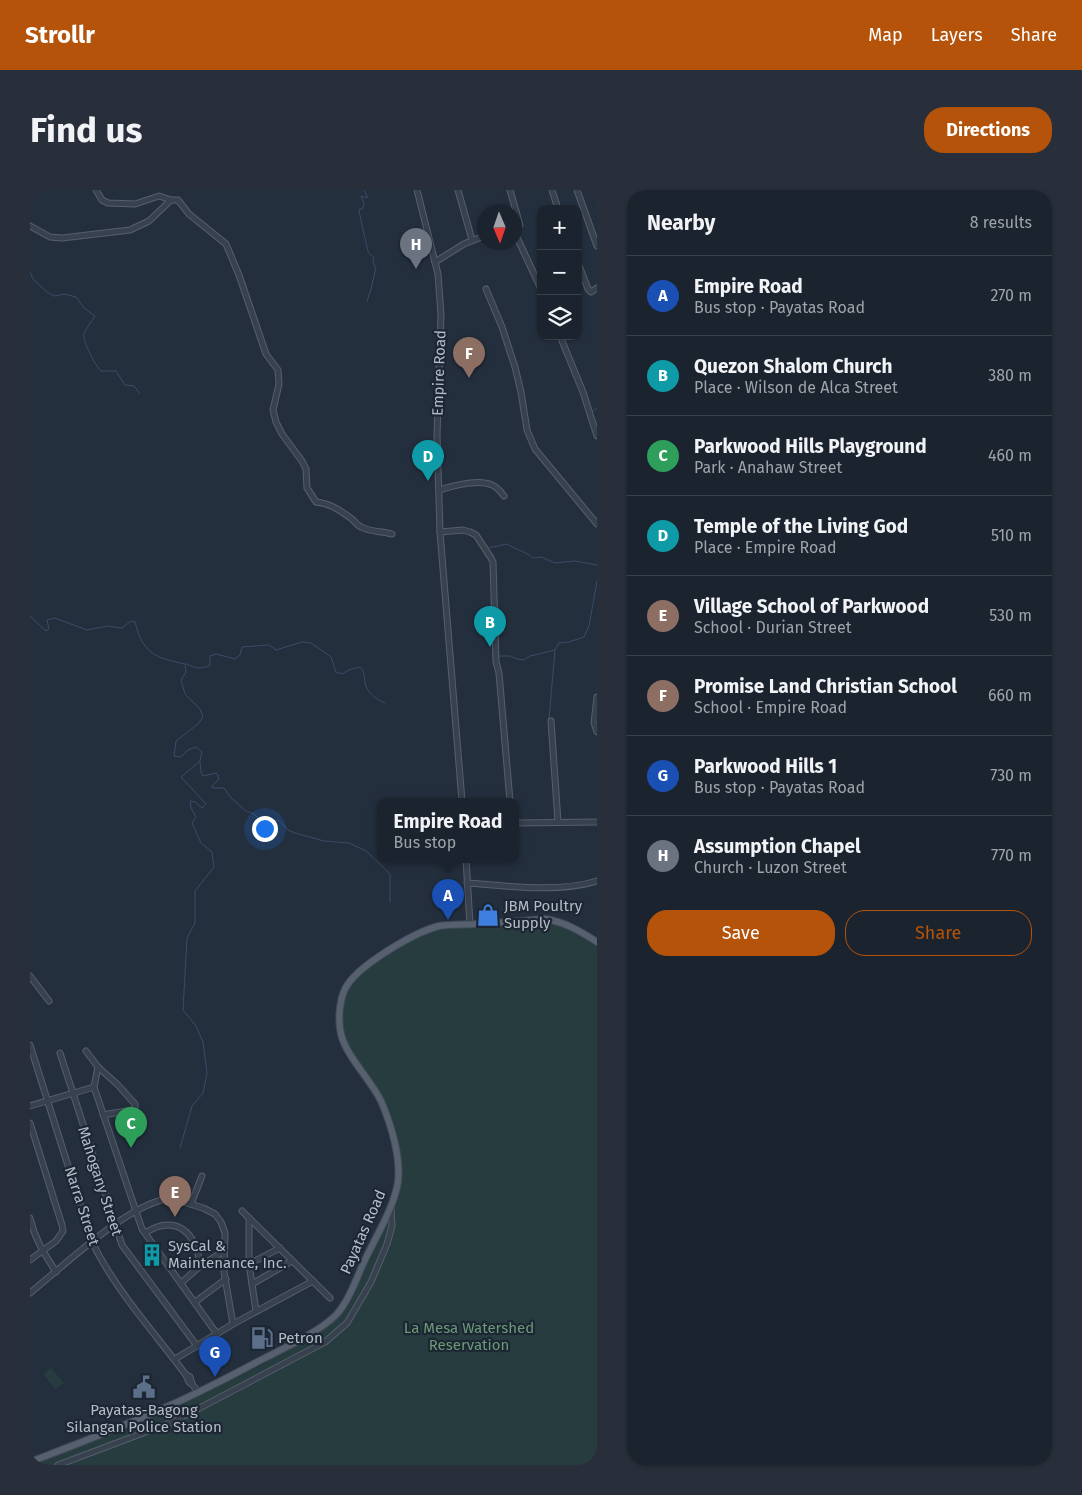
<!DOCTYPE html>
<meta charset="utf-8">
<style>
:root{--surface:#1b232e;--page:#282f3a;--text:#f1f3f6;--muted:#a0a4aa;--line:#39404a;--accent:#b45309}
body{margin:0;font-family:"Fira Sans",sans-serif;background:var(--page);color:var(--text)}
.controls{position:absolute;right:15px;top:15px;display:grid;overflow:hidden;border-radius:10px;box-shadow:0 1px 4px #0004}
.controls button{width:45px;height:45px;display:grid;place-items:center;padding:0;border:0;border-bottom:1px solid var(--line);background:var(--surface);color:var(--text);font:25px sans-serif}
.compass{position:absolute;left:447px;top:15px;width:45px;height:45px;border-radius:50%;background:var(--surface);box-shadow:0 1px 4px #0004;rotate:178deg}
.you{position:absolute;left:234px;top:638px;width:18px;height:18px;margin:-12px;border:4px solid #fff;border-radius:50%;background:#1a73e8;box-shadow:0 0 0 8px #1a73e833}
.badge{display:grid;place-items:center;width:32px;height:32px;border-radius:50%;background:var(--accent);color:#fff;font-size:16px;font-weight:700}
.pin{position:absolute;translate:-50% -41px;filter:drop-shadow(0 1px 2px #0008)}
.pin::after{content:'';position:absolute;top:26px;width:18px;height:15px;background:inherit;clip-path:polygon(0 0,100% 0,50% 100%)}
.popup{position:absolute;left:347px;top:608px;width:142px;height:65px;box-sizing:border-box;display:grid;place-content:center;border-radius:10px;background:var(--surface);filter:drop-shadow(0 1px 4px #0005);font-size:16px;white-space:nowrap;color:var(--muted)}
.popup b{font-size:19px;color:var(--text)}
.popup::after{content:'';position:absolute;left:50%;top:100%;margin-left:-10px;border:10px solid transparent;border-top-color:var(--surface)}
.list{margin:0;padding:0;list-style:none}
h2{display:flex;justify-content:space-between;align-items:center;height:65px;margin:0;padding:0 20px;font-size:21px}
h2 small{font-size:16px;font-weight:400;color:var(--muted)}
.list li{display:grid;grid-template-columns:32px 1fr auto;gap:15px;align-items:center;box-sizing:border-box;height:80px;padding:0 20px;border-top:1px solid var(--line)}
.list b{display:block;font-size:19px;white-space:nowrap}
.list p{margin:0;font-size:16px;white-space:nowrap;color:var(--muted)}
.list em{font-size:16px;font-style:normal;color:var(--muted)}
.actions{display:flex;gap:10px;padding:15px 20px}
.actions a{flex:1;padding:11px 0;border:1px solid var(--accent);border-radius:20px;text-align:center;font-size:18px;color:var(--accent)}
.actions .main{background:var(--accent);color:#fff}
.icon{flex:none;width:28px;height:28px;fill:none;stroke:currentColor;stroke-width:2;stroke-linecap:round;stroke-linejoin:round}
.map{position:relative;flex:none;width:567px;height:1275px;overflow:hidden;border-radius:20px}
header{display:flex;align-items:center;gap:30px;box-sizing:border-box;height:70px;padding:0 25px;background:var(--accent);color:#fff}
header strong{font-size:24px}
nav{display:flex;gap:28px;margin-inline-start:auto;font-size:18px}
.intro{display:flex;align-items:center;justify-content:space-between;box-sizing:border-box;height:120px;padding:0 30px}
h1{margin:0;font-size:35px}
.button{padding:12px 22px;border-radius:20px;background:var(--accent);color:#fff;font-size:18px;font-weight:700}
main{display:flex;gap:30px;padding:0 30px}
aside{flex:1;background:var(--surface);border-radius:20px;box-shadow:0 1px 4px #0004}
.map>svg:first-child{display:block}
.green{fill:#263c3f}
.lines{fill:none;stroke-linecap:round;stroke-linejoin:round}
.stream{stroke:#394c67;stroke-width:1}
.minor-casing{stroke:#565f6c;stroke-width:7}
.major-casing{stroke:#414a57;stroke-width:8}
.minor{stroke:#38414e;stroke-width:5}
.major{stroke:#56606e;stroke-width:6}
.labels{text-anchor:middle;stroke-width:4.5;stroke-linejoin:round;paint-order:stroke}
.street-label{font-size:15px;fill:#b4bcc9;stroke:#1d2633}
.poi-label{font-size:15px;fill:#b4bcc9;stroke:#1d2633;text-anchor:start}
.park-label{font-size:15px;fill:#6b9a76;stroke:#1d2633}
</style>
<header>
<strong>Strollr</strong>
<nav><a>Map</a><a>Layers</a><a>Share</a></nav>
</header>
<div class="intro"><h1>Find us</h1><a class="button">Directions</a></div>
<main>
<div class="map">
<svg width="567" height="1275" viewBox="0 0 567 1275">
<rect width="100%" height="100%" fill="#242f3e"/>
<!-- green -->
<g class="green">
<polygon points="526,730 567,752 567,1275 0,1275 236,1173 251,1160 275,1146 308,1122 369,997 363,936 314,848 312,831 313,810 320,795 342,774 377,752 400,740 435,734"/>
<polygon points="21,1178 34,1193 25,1199 13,1184"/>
</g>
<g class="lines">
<!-- stream -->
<g class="stream">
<path d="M 334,0 L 337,6 L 337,8 L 331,6 L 334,14 L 333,18 L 329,20 C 329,23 337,57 338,61 C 340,65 341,65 344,67 L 343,73 L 346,78 L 341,99 L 337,111"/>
<path d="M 0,82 L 3,89 L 17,102 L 24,106 L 35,104 L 46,107 L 54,118 L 65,126 C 62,131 56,138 54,144 C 52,150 66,177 71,181 L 86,181 L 95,195 L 104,196 L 110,204"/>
<polyline points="563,221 567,218"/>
<polyline points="437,343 446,349"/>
<path d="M 458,358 L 477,354 C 486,360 497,362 503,368 L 511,367 L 525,373 L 545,371 L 567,375"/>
<path d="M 0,426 L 16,441 L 19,439 L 17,430 L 25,428 L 57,440 L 78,436 L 92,438 L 101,431 L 105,432 C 113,464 126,468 155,474 L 156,482 L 151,490 L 155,504 L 170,519 L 173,527 L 168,534 L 146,551 L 144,566 L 151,567 L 158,560 L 166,557 L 172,562 L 170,571 L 151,587 L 176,614 L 172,618 L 165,612 L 160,611 L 161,618 L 166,627 L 162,633 L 171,653 L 182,662 L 184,677 L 165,701 L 165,733 L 157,748 L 153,820 L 166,836 L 173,852 L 177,883 L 173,903 L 162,916 L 150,958"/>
<polyline points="469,466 480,466 487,469 494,470 500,466 525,460 529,453 539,452 554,447 559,436 567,391"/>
<path d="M 156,474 C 165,478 171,480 180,475 L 180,466 L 186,464 L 205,469 L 210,465 L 212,457 L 239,455 L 246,460 L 272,452 L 281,453 L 301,467 L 306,482 L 312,484 L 319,480 L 330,477 C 335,482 334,486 335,493 C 337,503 346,509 355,513"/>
<polyline points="519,529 525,460"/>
<polyline points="170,572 171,582 173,586 186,583 188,585 189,589 182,596 183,598 194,598 201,608 216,621 224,624 234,634 247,630 250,631 258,640 265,643 294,651 319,653 336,661 360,684 360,712"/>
</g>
<defs>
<g id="minor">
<polyline points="66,0 72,10 78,13 105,14 129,6 141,10"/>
<polyline points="387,0 408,84 411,125 407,245 410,342 432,611"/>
<polyline points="428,0 442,50"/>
<polyline points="480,0 490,35 484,37"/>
<polyline points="522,0 528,19"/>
<polyline points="547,0 567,56"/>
<path d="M 0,36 L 20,47 L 32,48 L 100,40 L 119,31 L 141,10 L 148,10 L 159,24 L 196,54 L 209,85 L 236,164 L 248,180 L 249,194 L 243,220 L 246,232 L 252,244 L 272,271 L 276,279 L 277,298 L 286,312 C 300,313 311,321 322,329 C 325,332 327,335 331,337 C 340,342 352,341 362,344"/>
<polyline points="484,41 511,99"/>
<polyline points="405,72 434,54 454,46"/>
<polyline points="548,73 558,99 561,102 567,98"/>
<polyline points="456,99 472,137 485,177 491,202 497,240 505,259 567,334"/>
<polyline points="530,146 553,202 567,246"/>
<path d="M 409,300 C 422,296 449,289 462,295 C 467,297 471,302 474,306"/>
<polyline points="410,342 433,340 440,342 446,345 461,368 463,372 466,472 469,483 480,611"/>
<polyline points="567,507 564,533 567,542"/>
<polyline points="521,531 528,632"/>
<polyline points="486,633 567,632"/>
<polyline points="436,669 440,734"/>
<path d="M 437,693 C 478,696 528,703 567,691"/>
<polyline points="0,786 19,811"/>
<path d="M 0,855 L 62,1052 C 86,1101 124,1142 156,1185 L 160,1187 L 162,1194"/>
<polyline points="56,861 68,877 88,895 105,914 105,917 102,920 73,925"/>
<polyline points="30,863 92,1055 167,1156"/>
<polyline points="68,877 64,897 112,1039 187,1144"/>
<polyline points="0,916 64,897"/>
<polyline points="0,933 32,1035 33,1041 26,1051 0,1070"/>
<polyline points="141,1008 173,1018 185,1024 191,1032 195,1043 194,1082 203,1134"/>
<polyline points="161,1014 172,986"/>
<polyline points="212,1021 300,1108"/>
<path d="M 0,1028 C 5,1050 14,1063 26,1082"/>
<polyline points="219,1028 219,1074 226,1121"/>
<path d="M 115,1043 C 136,1029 156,1033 166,1057 C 169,1063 169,1071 169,1077"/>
<polyline points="219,1074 250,1058"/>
<polyline points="151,1093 169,1077 194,1061"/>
<polyline points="222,1094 262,1071"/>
<path d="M 0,1103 C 34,1076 98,1013 141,1008 L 144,993"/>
<polyline points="165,1112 196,1089"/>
<polyline points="145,1169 203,1134 283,1091"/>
<polyline points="156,1185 159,1192 162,1194 168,1202"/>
<polyline points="28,1275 145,1231 295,1152 317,1133 341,1092 357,1054 362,1036 361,1017"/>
</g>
<path id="major" d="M 0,1272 C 47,1254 95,1236 141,1215 C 170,1202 199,1187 227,1172 C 250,1160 288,1143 306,1125 C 319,1111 326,1089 334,1072 C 345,1048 364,1018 368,992 C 371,967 361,934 351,911 C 341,890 316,866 311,844 C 308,831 309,812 315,799 C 326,776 385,742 409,736 C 421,734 434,735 446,734 C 469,733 492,731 515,729 C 535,732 550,741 567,752"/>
</defs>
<!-- minor casing -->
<use href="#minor" class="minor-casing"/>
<!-- major casing -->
<use href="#major" class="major-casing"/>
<!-- minor -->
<use href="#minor" class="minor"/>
<!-- major -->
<use href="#major" class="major"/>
</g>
<!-- icons -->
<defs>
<symbol id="shop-bare" viewBox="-9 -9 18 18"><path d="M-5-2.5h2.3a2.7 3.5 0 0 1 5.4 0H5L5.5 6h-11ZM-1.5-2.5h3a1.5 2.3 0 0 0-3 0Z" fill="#3f7fe0" stroke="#1d2633" stroke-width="2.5" paint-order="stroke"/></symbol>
<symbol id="building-bare" viewBox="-9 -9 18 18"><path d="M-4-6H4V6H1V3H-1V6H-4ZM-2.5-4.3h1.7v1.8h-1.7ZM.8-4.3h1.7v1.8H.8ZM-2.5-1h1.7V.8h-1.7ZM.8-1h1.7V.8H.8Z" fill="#0f9aa8" stroke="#1d2633" stroke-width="2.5" paint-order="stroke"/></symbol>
<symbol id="fuel-bare" viewBox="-9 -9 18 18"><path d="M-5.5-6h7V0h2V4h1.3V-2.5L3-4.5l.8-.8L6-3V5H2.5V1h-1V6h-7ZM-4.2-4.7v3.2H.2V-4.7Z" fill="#5c6f8a" stroke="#1d2633" stroke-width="2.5" paint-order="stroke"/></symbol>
<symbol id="civic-bare" viewBox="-9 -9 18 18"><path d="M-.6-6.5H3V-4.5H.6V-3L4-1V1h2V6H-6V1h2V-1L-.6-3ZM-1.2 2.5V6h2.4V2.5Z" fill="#5c6f8a" stroke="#1d2633" stroke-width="2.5" paint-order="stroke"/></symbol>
</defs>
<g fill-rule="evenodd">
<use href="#shop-bare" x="442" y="709" width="32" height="32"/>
<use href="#building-bare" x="106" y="1049" width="32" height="32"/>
<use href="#fuel-bare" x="216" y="1132" width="32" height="32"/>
<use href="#civic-bare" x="98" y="1181" width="32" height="32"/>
</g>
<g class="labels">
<!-- street labels -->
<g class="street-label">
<text transform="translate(409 183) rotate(-88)" y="5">Empire Road</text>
<text transform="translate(70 991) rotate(72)" y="5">Mahogany Street</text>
<text transform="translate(52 1016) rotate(72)" y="5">Narra Street</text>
<text transform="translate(333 1042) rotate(-66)" y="5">Payatas Road</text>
</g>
<!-- poi labels -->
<g class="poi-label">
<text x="474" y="721">JBM Poultry<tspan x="474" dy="17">Supply</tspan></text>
<text x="138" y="1061">SysCal &amp;<tspan x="138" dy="17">Maintenance, Inc.</tspan></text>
<text x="248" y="1153">Petron</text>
<text x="114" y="1225" text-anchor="middle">Payatas-Bagong<tspan x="114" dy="17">Silangan Police Station</tspan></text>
</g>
<!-- park labels -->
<g class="park-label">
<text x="439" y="1143">La Mesa Watershed<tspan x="439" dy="17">Reservation</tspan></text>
</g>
</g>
</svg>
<div class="controls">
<button>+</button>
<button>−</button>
<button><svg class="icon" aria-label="layers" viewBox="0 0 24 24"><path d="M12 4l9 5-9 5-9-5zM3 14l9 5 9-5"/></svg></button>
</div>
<svg class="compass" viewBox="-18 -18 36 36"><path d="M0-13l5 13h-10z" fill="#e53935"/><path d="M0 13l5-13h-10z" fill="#a0a4aa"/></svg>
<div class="you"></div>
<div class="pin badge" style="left:418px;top:730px;background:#1a4fb4">A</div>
<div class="popup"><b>Empire Road</b>Bus stop</div>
<div class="pin badge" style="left:460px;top:457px;background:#0f9aa8">B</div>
<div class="pin badge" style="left:101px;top:958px;background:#2e9e5b">C</div>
<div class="pin badge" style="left:398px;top:291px;background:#0f9aa8">D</div>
<div class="pin badge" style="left:145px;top:1027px;background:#8d6e63">E</div>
<div class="pin badge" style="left:439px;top:188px;background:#8d6e63">F</div>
<div class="pin badge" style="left:185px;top:1187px;background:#1a4fb4">G</div>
<div class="pin badge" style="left:386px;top:79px;background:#6b7280">H</div>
</div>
<aside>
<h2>Nearby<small>8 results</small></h2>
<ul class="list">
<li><span class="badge" style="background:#1a4fb4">A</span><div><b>Empire Road</b><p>Bus stop · Payatas Road</p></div><em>270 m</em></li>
<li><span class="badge" style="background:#0f9aa8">B</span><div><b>Quezon Shalom Church</b><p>Place · Wilson de Alca Street</p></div><em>380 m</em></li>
<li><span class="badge" style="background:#2e9e5b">C</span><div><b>Parkwood Hills Playground</b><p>Park · Anahaw Street</p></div><em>460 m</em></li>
<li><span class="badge" style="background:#0f9aa8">D</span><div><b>Temple of the Living God</b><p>Place · Empire Road</p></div><em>510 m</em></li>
<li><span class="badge" style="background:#8d6e63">E</span><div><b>Village School of Parkwood</b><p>School · Durian Street</p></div><em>530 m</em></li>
<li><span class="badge" style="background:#8d6e63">F</span><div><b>Promise Land Christian School</b><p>School · Empire Road</p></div><em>660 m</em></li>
<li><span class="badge" style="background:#1a4fb4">G</span><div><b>Parkwood Hills 1</b><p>Bus stop · Payatas Road</p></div><em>730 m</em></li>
<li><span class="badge" style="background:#6b7280">H</span><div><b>Assumption Chapel</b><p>Church · Luzon Street</p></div><em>770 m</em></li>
</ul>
<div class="actions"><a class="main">Save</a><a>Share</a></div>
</aside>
</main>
